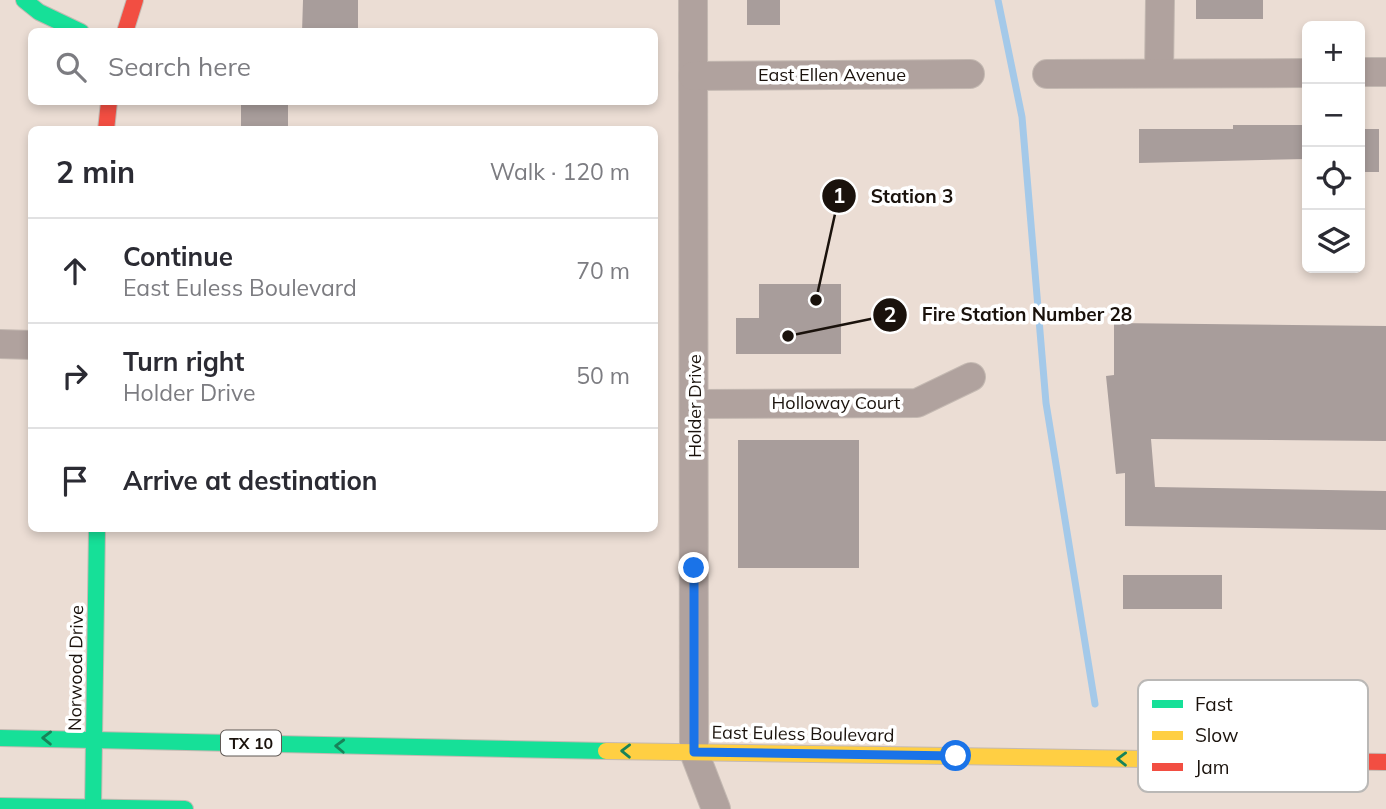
<!DOCTYPE html>
<meta charset="utf-8">
<style>
:root{--surface:#fff;--page:#f7f7f7;--text:#2b2b33;--muted:#7c7c81;--line:#e1e1e2}
body{margin:0;font-family:Mulish,sans-serif;background:var(--page);color:var(--text)}
.controls{position:absolute;right:21px;top:21px;display:grid;overflow:hidden;border-radius:10px;box-shadow:0 4px 10px #0003}
.controls button{width:63px;height:63px;display:grid;place-items:center;padding:0;border:0;border-bottom:2px solid var(--line);background:var(--surface);color:var(--text);font:35px sans-serif}
.stop{position:absolute;width:21px;height:21px;margin:-16px;border:5px solid #1a73e8;border-radius:50%;background:#fff}
.stop.end{background:#1a73e8;border-color:#fff;box-shadow:0 2px 7px #0008}
.list{margin:0;padding:0;list-style:none}
h2{display:flex;justify-content:space-between;align-items:center;height:91px;margin:0;padding:0 28px;font-size:30px}
h2 small{font-size:23px;font-weight:400;color:var(--muted)}
.list li{display:grid;grid-template-columns:46px 1fr auto;gap:21px;align-items:center;box-sizing:border-box;height:105px;padding:0 28px;border-top:2px solid var(--line)}
.list b{display:block;font-size:26px;white-space:nowrap}
.list p{margin:0;font-size:23px;white-space:nowrap;color:var(--muted)}
.list em{font-size:23px;font-style:normal;color:var(--muted)}
.icon{flex:none;width:38px;height:38px;fill:none;stroke:currentColor;stroke-width:2;stroke-linecap:round;stroke-linejoin:round}
.map{position:relative;flex:none;width:1386px;height:809px;overflow:hidden}
.search{position:absolute;background:var(--surface);box-shadow:0 4px 10px #0003;left:28px;top:28px;width:630px;height:77px;display:flex;align-items:center;gap:18px;box-sizing:border-box;padding:0 24px;border-radius:10px;color:var(--muted);font-size:26px}
.panel{position:absolute;background:var(--surface);box-shadow:0 4px 10px #0003;left:28px;top:126px;width:630px;height:406px;border-radius:10px}
.map>svg:first-child{display:block}
.lines{fill:none;stroke-linecap:round;stroke-linejoin:round}
.stream{stroke:#a4c9e9;stroke-width:7}
.building{fill:#a89d9b}
.street-casing{stroke:#c4b9b2;stroke-width:30}
.fast-casing{stroke:#c4b9b2;stroke-width:18}
.slow-casing{stroke:#c4b9b2;stroke-width:18}
.jam-casing{stroke:#c4b9b2;stroke-width:18}
.street{stroke:#b0a29e;stroke-width:28}
.fast{stroke:#16e098;stroke-width:16}
.slow{stroke:#ffcf43;stroke-width:16}
.jam{stroke:#f24e42;stroke-width:16}
.oneway{stroke:#188359}
.route{stroke:#1a73e8;stroke-width:9}
.labels{text-anchor:middle;stroke-width:7;stroke-linejoin:round;paint-order:stroke}
.shield{fill:#fff;stroke:#5f5955;stroke-width:2}
.shield-label{font-size:16px;font-weight:bold;fill:#1a120c}
.street-label{font-size:18px;fill:#1a120c;stroke:#fff}
.key{fill:#fff;stroke:#bab8b6;stroke-width:2}
.key-label{font-size:19px;fill:#1a120c}
.leader{fill:none;stroke:#1a120c;stroke-width:2.5}
.callout-dot{fill:#1a120c;stroke:#fff;stroke-width:2.5}
.mark-label{font-size:21px;text-anchor:middle;font-weight:bold;fill:#fff}
.callout-label{font-size:19px;text-anchor:middle;font-weight:bold;fill:#1a120c;stroke:#fff;stroke-width:7;stroke-linejoin:round;paint-order:stroke}
</style>
<div class="map">
<svg width="1386" height="809" viewBox="0 0 1386 809">
<rect width="100%" height="100%" fill="#ebddd4"/>
<g class="lines">
<!-- stream -->
<polyline class="stream" points="998,0 1022,117 1046,403 1095,704"/>
</g>
<!-- building -->
<g class="building">
<polygon points="303,0 358,0 358,32 302,32"/>
<rect x="747" y="0" width="33" height="25"/>
<rect x="1196" y="0" width="67" height="19"/>
<rect x="241" y="102" width="47" height="28"/>
<polygon points="1233,125 1305,125 1305,159 1139,163 1139,129 1233,129"/>
<rect x="1360" y="129" width="19" height="43"/>
<polygon points="759,284 841,284 841,354 736,354 736,318 759,318"/>
<polygon points="1114,323 1386,326 1386,441 1151,439 1155,487 1386,491 1386,530 1125,526 1125,473 1116,474 1106,376 1114,375"/>
<rect x="738" y="440" width="121" height="128"/>
<rect x="1123" y="575" width="99" height="34"/>
</g>
<g class="lines">
<defs>
<g id="street">
<polyline points="693,0 694,752 716,809"/>
<polyline points="1360,72 1386,72"/>
<polyline points="1159,73 1160,0"/>
<polyline points="1047,74 1307,73"/>
<polyline points="693,76 970,74"/>
<polyline points="0,344 32,345"/>
<polyline points="695,404 917,403 971,377"/>
</g>
<g id="fast">
<polyline points="24,0 39,12 81,32"/>
<polyline points="0,738 606,751"/>
<polyline points="0,806 185,809"/>
<polyline points="93,809 97,528"/>
</g>
<polyline id="slow" points="606,751 1146,759"/>
<g id="jam">
<polyline points="125,32 135,0"/>
<polyline points="106,130 109,102"/>
<polyline points="1146,759 1386,762"/>
</g>
</defs>
<!-- street casing -->
<use href="#street" class="street-casing"/>
<!-- fast casing -->
<use href="#fast" class="fast-casing"/>
<!-- slow casing -->
<use href="#slow" class="slow-casing"/>
<!-- jam casing -->
<use href="#jam" class="jam-casing"/>
<!-- street -->
<use href="#street" class="street"/>
<!-- fast -->
<use href="#fast" class="fast"/>
<!-- slow -->
<use href="#slow" class="slow"/>
<!-- jam -->
<use href="#jam" class="jam"/>
</g>
<!-- one-way arrows -->
<defs><path id="oneway-chevron" d="M-2-3.5L2.5 0L-2 3.5" fill="none" stroke-width="1.6" stroke-linecap="round" stroke-linejoin="round" transform="scale(1.75)"/></defs>
<g class="oneway">
<use href="#oneway-chevron" transform="translate(47 738) rotate(-179)"/>
<use href="#oneway-chevron" transform="translate(340 746) rotate(-178)"/>
<use href="#oneway-chevron" transform="translate(626 751) rotate(-179)"/>
<use href="#oneway-chevron" transform="translate(1122 759) rotate(-179)"/>
</g>
<g class="lines">
<!-- route -->
<polyline class="route" points="694,568 694,752 956,756"/>
</g>
<g class="labels">
<!-- shield labels -->
<rect class="shield" x="221" y="730.5" width="60" height="25" rx="5"/>
<g class="shield-label">
<text x="251" y="749">TX 10</text>
</g>
<!-- street labels -->
<g class="street-label">
<text x="832" y="81">East Ellen Avenue</text>
<text x="836" y="409">Holloway Court</text>
<text transform="translate(695 406) rotate(-90)" y="6">Holder Drive</text>
<text transform="translate(76 668) rotate(-89)" y="6">Norwood Drive</text>
<text transform="translate(803 734) rotate(1)" y="6">East Euless Boulevard</text>
</g>
</g>
<!-- legend -->
<rect x="1138" y="680" width="230" height="112" rx="10" class="key"/>
<rect x="1152" y="700" width="31" height="8" fill="#16e098"/>
<rect x="1152" y="731" width="31" height="9" fill="#ffcf43"/>
<rect x="1152" y="763" width="31" height="8" fill="#f24e42"/>
<g class="key-label">
<text x="1195" y="711">Fast</text>
<text x="1195" y="742">Slow</text>
<text x="1195" y="774">Jam</text>
</g>
<!-- callouts -->
<path class="leader" d="M816 300L839 196M788 336L890 315"/>
<g class="callout-dot">
<circle cx="816" cy="300" r="7"/>
<circle cx="788" cy="336" r="7"/>
<circle cx="839" cy="196" r="18"/>
<circle cx="890" cy="315" r="18"/>
</g>
<g class="mark-label">
<text x="839" y="203">1</text>
<text x="890" y="322">2</text>
</g>
<g class="callout-label">
<text x="912" y="203">Station 3</text>
<text x="1027" y="321">Fire Station Number 28</text>
</g>
</svg>
<div class="controls">
<button>+</button>
<button>−</button>
<button><svg class="icon" aria-label="locate" viewBox="0 0 24 24"><circle cx="12" cy="12" r="6"/><path d="M12 2v4M12 18v4M2 12h4M18 12h4"/></svg></button>
<button><svg class="icon" aria-label="layers" viewBox="0 0 24 24"><path d="M12 4l9 5-9 5-9-5zM3 14l9 5 9-5"/></svg></button>
</div>
<div class="stop" style="left:956px;top:756px"></div>
<div class="stop end" style="left:694px;top:568px"></div>
<div class="search"><svg class="icon" aria-label="search" viewBox="0 0 24 24"><circle cx="10" cy="10" r="6"/><path d="M15 15l6 6"/></svg>Search here</div>
<section class="panel">
<h2>2 min<small>Walk · 120 m</small></h2>
<ul class="list">
<li><svg class="icon" aria-label="ahead" viewBox="0 0 24 24"><path d="M12 20V5M6 11l6-6 6 6"/></svg><div><b>Continue</b><p>East Euless Boulevard</p></div><em>70 m</em></li>
<li><svg class="icon" aria-label="right" viewBox="0 0 24 24"><path d="M7 20v-9h11M14 6l5 5-5 5"/></svg><div><b>Turn right</b><p>Holder Drive</p></div><em>50 m</em></li>
<li><svg class="icon" aria-label="arrive" viewBox="0 0 24 24"><path d="M6 21V4h12l-3 4 3 4H6"/></svg><div><b>Arrive at destination</b></div></li>
</ul>
</section>
</div>
